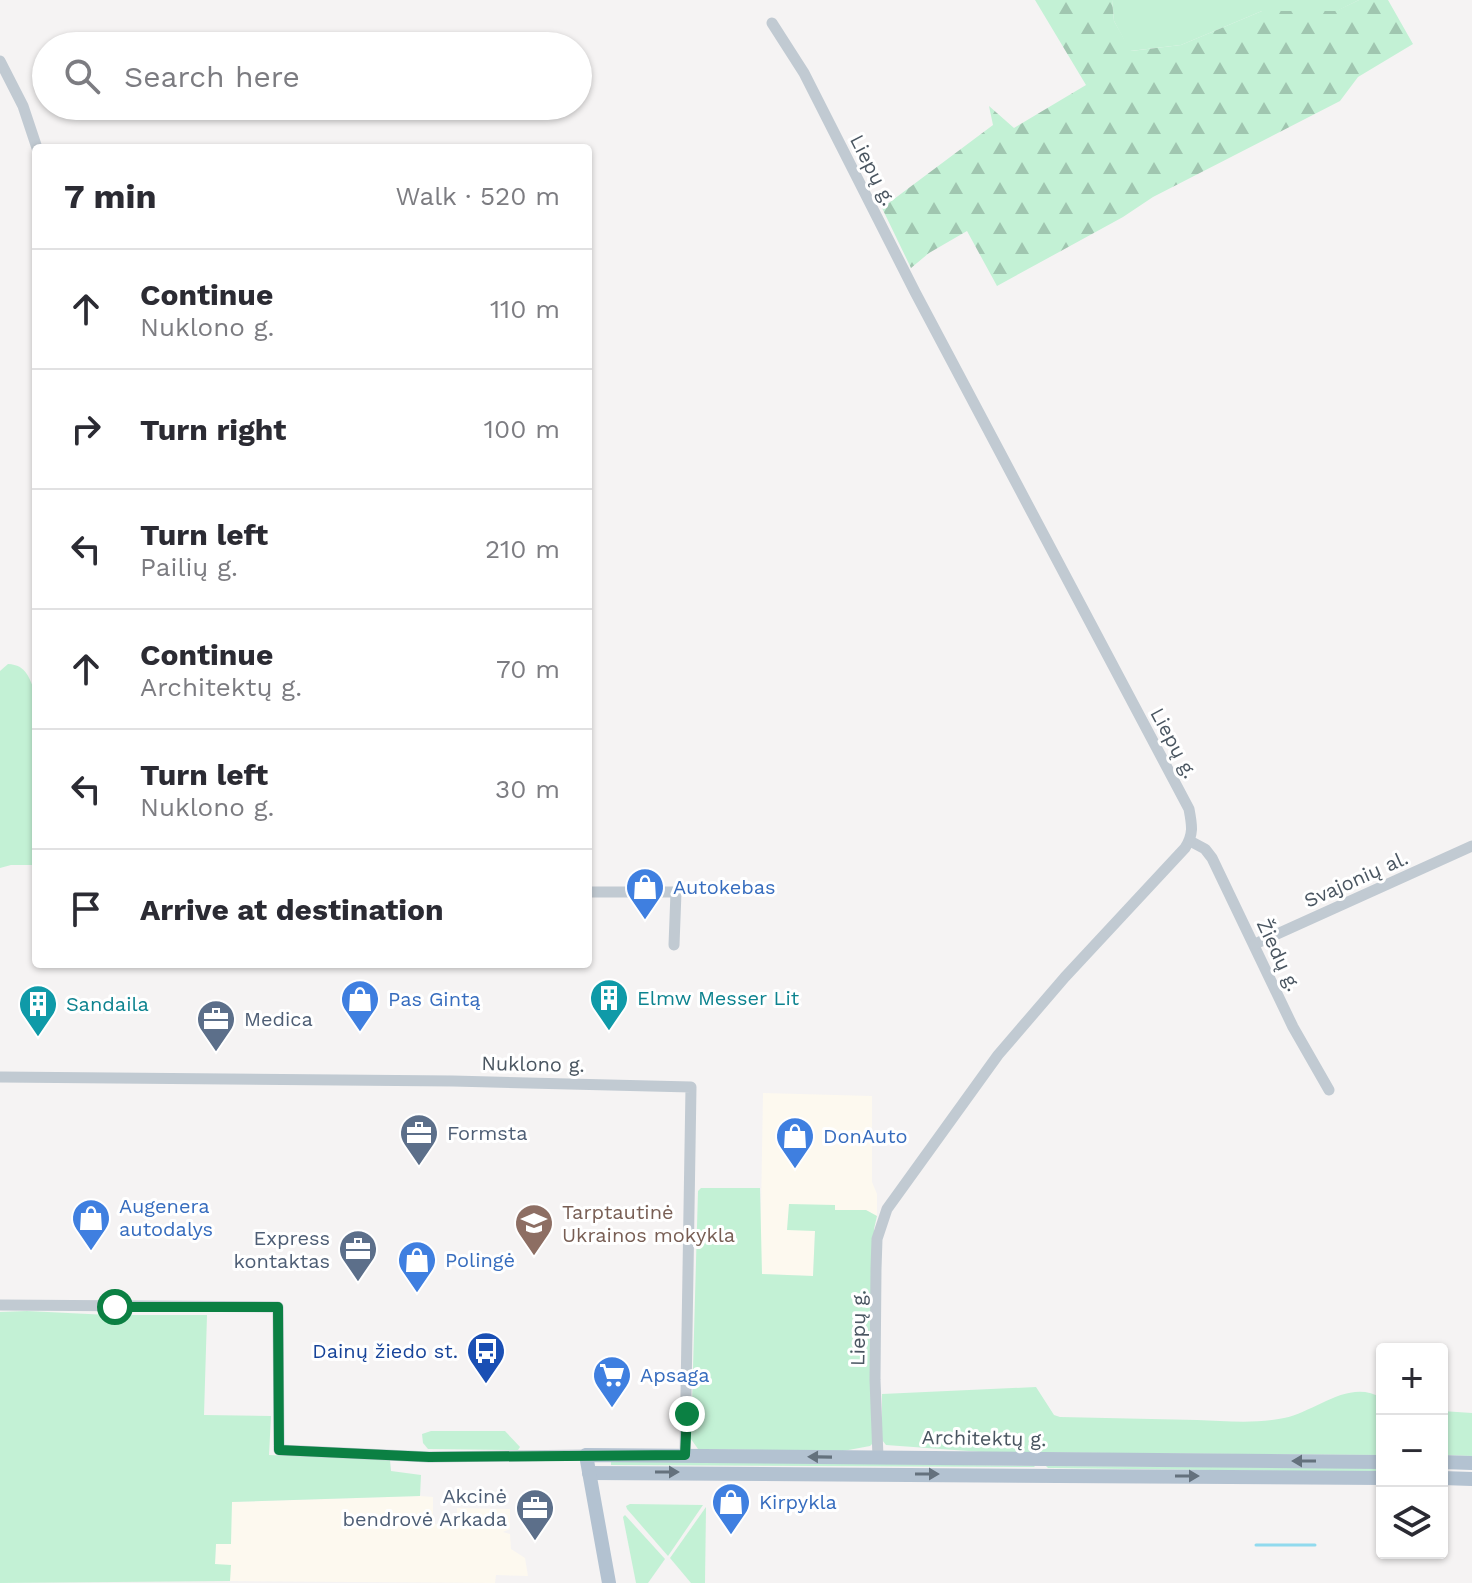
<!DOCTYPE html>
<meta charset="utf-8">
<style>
:root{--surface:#fff;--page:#f7f7f7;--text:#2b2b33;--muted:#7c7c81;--line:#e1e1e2}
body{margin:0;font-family:"Work Sans",sans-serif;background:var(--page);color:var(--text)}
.controls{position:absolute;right:24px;bottom:24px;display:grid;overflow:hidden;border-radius:8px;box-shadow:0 2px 6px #0004}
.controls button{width:72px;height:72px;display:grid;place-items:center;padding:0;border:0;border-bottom:2px solid var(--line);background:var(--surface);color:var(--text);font:40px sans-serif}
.stop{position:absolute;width:24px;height:24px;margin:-18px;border:6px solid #0b8043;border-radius:50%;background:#fff}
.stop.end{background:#0b8043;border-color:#fff;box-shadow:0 2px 8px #0008}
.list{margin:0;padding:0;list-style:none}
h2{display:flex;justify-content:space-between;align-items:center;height:104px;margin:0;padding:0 32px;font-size:34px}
h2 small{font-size:26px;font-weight:400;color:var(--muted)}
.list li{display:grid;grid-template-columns:52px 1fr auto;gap:24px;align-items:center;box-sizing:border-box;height:120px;padding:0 32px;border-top:2px solid var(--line)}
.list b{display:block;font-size:30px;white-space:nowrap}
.list p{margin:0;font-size:26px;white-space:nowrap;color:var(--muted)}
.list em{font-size:26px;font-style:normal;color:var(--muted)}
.icon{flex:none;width:44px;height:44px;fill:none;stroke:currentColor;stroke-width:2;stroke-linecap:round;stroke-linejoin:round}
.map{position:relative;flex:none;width:1472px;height:1583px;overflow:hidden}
.search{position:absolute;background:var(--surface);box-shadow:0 2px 6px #0004;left:32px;top:32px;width:560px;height:88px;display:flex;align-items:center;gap:20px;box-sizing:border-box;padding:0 28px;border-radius:44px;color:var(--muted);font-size:30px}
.panel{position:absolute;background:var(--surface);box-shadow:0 2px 6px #0004;left:32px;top:144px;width:560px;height:824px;border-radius:8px}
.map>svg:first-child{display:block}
.commercial{fill:#fdf9ef}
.grass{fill:#c3f1d5}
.forest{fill:url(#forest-firs)}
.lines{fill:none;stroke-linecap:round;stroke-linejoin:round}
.stream{stroke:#90daee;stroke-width:3}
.minor{stroke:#c1cad2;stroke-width:11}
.major{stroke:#b3c2d1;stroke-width:14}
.oneway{fill:#64717d}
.route{stroke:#0b8043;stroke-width:10}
.labels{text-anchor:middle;stroke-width:6;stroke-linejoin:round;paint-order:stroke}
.street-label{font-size:20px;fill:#4a5661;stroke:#fff}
.shop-label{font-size:20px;fill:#366cbe;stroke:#fff;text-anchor:start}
.culture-label{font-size:20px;fill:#0d838f;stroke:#fff;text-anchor:start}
.service-label{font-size:20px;fill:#4e5e75;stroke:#fff;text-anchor:start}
.education-label{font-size:20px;fill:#785e54;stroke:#fff;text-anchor:start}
.transit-label{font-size:20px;fill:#164399;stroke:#fff;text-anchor:end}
</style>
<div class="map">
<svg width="1472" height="1583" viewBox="0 0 1472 1583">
<defs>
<pattern id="forest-firs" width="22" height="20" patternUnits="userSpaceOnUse" patternTransform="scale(2)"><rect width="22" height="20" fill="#c3f1d5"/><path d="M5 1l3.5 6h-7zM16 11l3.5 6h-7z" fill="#a0c6b0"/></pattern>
</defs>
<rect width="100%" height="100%" fill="#f5f3f3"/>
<!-- commercial -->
<g class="commercial">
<polygon points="763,1093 872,1096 872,1182 877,1194 877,1216 866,1210 835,1210 835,1206 815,1231 813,1276 761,1274 760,1269"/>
<polygon points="420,1496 433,1497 433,1524 457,1524 457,1508 510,1509 510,1529 503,1532 510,1534 511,1549 525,1558 528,1576 496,1575 495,1583 230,1581 230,1565 215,1565 216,1544 231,1543 231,1502"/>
</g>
<!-- grass -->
<g class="grass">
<polygon points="1112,0 1359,0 1337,11 1262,11 1181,45 1130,51 1114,21"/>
<path d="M 8,664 C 27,665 29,678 36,694 L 36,865 L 11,865 L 0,868 L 0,671 Z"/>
<polygon points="701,1188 760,1188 762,1274 813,1276 815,1231 787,1230 789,1204 835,1205 835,1210 866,1210 877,1216 874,1229 873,1443 870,1446 843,1451 698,1449 691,1439 698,1191"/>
<polygon points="27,1311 109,1315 207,1315 204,1415 271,1416 269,1455 390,1460 391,1471 421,1475 420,1496 232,1502 231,1544 216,1544 215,1564 231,1565 230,1581 0,1583 0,1312"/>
<path d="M 1036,1387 L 1054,1415 L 1060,1417 C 1106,1418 1151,1419 1197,1420 C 1225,1421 1256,1424 1284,1418 C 1317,1411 1349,1378 1382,1398 L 1382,1455 L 982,1452 L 886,1445 L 882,1440 L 882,1394 Z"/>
<polygon points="1442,1411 1472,1413 1472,1456 1442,1455"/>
<polygon points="431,1431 505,1431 520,1447 518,1450 428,1449 423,1443 422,1434"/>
<polygon points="611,1460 1034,1466 1035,1467 611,1465"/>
<polygon points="1046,1466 1382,1468 1382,1472 1048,1468"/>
<polygon points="630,1504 703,1505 668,1556 627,1509 626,1506"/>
<polygon points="706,1507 705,1583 691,1583 670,1558"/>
<polygon points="625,1515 665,1559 648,1583 636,1583 623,1517"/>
</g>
<!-- forest -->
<polygon class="forest" points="1035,0 1112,0 1114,21 1131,51 1181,45 1262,11 1336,11 1359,0 1388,0 1413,44 1358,77 1340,101 1153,197 1123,217 997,286 967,231 929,253 911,268 882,208 993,125 989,106 1014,128 1086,85"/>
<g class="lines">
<!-- stream -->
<polyline class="stream" points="1256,1545 1315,1545"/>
<!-- minor -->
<g class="minor">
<path d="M 772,23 L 804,73 L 915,292 L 1189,809 C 1192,825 1194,834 1185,848 L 1065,977 L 998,1055 L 887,1209 L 877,1239 L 876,1269 L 875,1380 L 878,1457"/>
<polyline points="0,61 23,106 37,148"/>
<polyline points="1190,841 1205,849 1212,858 1293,1027 1329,1090"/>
<polyline points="588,892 676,892 674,945"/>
<polyline points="1255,944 1472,846"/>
<polyline points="0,1077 453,1081 691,1087 685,1455"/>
<polyline points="0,1305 278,1307 279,1450 429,1457 586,1455"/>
</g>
<!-- major -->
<g class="major">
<polyline points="1442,1462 1472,1463"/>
<polyline points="589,1473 1382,1478"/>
<polyline points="1442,1478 1472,1479"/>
<polyline points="609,1583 586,1455 1382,1462"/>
</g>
</g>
<!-- one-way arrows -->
<defs><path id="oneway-solid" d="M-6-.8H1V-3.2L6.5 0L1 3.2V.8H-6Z" transform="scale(2)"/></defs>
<g class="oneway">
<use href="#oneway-solid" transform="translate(820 1457) rotate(-179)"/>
<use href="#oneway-solid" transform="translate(1304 1461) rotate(-180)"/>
<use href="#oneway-solid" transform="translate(667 1472)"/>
<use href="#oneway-solid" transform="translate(927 1474)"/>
<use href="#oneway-solid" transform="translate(1187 1476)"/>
</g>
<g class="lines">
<!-- route -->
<polyline class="route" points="115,1307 278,1307 279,1450 429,1457 685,1455 687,1414"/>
</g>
<!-- icons -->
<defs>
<symbol id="shop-pin" viewBox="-11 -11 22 30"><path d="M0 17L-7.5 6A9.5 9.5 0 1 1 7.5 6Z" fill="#3f7fe0" stroke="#fff"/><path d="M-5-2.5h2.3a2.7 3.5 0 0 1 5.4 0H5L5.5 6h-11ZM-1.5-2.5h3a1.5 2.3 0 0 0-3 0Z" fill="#fff"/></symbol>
<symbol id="building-pin" viewBox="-11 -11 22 30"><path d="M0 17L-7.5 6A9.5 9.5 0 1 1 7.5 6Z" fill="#0f9aa8" stroke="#fff"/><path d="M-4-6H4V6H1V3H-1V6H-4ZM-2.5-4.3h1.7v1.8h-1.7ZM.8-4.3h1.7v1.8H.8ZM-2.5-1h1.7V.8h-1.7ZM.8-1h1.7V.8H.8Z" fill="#fff"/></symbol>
<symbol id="office-pin" viewBox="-11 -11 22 30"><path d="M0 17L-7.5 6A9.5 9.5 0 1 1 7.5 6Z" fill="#5c6f8a" stroke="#fff"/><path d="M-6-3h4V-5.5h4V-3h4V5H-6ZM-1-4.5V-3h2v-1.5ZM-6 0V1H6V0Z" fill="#fff"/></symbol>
<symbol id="school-pin" viewBox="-11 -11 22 30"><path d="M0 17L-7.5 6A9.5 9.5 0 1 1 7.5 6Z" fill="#8d6e63" stroke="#fff"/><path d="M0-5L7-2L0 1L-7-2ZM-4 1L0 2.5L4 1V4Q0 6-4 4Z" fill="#fff"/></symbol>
<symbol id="bus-pin" viewBox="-11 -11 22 30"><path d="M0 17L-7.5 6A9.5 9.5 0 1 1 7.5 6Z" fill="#1a4fb4" stroke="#fff"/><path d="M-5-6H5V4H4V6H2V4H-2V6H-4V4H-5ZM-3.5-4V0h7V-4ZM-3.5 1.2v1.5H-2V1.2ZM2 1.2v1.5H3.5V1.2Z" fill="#fff"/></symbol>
<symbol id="supermarket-pin" viewBox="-11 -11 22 30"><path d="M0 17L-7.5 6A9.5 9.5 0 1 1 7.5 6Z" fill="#3f7fe0" stroke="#fff"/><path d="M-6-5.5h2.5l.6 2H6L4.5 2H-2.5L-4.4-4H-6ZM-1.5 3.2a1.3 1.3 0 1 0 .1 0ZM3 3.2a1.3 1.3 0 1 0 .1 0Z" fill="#fff"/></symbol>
</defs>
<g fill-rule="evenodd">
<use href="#shop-pin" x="623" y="865" width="44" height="60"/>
<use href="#building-pin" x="587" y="976" width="44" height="60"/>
<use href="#shop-pin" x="338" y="977" width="44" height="60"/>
<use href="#building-pin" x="16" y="982" width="44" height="60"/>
<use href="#office-pin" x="194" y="997" width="44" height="60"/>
<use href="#office-pin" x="397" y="1111" width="44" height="60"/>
<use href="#shop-pin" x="773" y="1114" width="44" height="60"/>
<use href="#shop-pin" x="69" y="1196" width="44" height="60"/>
<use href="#school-pin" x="512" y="1201" width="44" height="60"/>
<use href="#office-pin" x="336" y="1227" width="44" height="60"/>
<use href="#shop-pin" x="395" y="1238" width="44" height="60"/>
<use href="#bus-pin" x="464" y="1329" width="44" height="60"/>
<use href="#supermarket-pin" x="590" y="1353" width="44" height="60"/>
<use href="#shop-pin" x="709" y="1480" width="44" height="60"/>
<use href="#office-pin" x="513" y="1486" width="44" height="60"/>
</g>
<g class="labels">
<!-- street labels -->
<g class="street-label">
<text transform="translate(873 170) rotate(63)" y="7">Liepų g.</text>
<text transform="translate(1174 743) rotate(62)" y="7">Liepų g.</text>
<text transform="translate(1356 879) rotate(-24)" y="7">Svajonių al.</text>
<text transform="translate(1279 955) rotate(65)" y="7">Žiedų g.</text>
<text transform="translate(533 1064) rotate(1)" y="7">Nuklono g.</text>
<text transform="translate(858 1328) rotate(-89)" y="7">Liepų g.</text>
<text transform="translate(984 1438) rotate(1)" y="7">Architektų g.</text>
</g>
<!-- shop labels -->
<g class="shop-label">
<text x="673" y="894">Autokebas</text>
<text x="388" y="1006">Pas Gintą</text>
<text x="823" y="1143">DonAuto</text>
<text x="119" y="1213">Augenera<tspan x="119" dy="23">autodalys</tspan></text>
<text x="445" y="1267">Polingė</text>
<text x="640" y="1382">Apsaga</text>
<text x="759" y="1509">Kirpykla</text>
</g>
<!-- culture labels -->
<g class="culture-label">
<text x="637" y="1005">Elmw Messer Lit</text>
<text x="66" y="1011">Sandaila</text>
</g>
<!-- service labels -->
<g class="service-label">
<text x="244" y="1026">Medica</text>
<text x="447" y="1140">Formsta</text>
<text x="330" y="1245" text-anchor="end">Express<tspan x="330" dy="23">kontaktas</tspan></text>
<text x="507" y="1503" text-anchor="end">Akcinė<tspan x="507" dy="23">bendrovė Arkada</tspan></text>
</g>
<!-- education labels -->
<g class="education-label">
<text x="562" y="1219">Tarptautinė<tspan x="562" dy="23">Ukrainos mokykla</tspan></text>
</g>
<!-- transit labels -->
<g class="transit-label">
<text x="458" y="1358">Dainų žiedo st.</text>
</g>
</g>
</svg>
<div class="controls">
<button>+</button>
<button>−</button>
<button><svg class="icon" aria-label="layers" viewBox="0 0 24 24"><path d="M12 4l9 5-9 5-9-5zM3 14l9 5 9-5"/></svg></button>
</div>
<div class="stop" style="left:115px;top:1307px"></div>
<div class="stop end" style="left:687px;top:1414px"></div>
<div class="search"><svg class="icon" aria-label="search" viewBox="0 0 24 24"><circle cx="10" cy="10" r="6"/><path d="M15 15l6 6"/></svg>Search here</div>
<section class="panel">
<h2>7 min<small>Walk · 520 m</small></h2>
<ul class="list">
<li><svg class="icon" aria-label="ahead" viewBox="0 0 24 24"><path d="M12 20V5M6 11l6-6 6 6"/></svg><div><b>Continue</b><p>Nuklono g.</p></div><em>110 m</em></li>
<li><svg class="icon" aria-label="right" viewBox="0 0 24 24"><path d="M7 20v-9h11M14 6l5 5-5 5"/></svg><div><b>Turn right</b></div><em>100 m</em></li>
<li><svg class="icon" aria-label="left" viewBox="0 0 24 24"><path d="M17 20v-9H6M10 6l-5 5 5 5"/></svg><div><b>Turn left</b><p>Pailių g.</p></div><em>210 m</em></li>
<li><svg class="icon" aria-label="ahead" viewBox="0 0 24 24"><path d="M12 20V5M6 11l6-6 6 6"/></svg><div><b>Continue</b><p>Architektų g.</p></div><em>70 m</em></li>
<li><svg class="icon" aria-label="left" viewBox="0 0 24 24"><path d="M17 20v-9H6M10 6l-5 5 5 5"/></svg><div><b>Turn left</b><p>Nuklono g.</p></div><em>30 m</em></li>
<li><svg class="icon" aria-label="arrive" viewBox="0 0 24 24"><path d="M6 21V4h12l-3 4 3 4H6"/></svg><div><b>Arrive at destination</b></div></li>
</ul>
</section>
</div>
